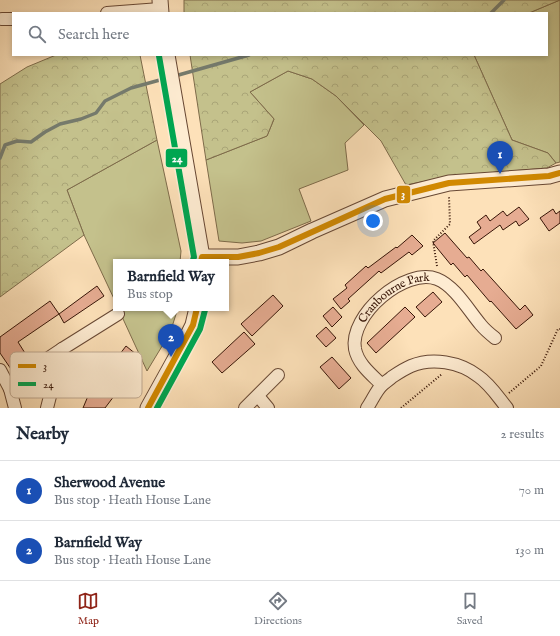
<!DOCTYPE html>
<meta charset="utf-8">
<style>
:root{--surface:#fff;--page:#f2f2f3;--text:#1f2937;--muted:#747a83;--line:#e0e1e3;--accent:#8f2418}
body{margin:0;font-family:"IM FELL English",serif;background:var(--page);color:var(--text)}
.you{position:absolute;left:373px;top:221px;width:14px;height:14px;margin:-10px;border:3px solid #fff;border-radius:50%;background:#1a73e8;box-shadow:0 0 0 6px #1a73e833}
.badge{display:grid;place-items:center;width:26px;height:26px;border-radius:50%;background:var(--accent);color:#fff;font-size:13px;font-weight:700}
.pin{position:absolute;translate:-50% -33px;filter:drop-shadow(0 1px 2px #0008)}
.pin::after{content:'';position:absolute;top:21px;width:14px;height:12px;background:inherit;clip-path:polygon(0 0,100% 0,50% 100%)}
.popup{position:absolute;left:113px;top:259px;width:116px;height:52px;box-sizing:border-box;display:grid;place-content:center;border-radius:0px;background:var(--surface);filter:drop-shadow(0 1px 3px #0005);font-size:13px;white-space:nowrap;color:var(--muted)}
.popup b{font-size:15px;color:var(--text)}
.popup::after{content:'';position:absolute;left:50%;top:100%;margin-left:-8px;border:8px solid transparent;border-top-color:var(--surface)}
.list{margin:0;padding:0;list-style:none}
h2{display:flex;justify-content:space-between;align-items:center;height:52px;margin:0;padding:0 16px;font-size:17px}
h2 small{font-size:13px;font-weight:400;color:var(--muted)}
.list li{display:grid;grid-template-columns:26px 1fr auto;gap:12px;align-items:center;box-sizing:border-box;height:60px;padding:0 16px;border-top:1px solid var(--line)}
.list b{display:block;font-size:15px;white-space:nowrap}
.list p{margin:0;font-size:13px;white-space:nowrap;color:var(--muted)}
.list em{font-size:13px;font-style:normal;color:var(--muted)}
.icon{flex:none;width:22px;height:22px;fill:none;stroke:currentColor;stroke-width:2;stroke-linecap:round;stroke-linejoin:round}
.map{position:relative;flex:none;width:560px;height:408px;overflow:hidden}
.search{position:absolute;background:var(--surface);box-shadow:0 2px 6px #0003;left:12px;right:12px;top:12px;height:44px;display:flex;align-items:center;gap:10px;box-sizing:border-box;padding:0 14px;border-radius:0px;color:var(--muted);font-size:15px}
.sheet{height:172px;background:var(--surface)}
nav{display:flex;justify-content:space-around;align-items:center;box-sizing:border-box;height:56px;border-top:1px solid var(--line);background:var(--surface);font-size:11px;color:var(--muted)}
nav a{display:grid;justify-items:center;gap:2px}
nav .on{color:var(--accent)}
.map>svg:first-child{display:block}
.grass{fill:#c4c18c;stroke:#7e6b4a}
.forest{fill:url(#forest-crowns);stroke:#7e6b4a}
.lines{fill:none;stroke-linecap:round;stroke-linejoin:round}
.stream{stroke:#757a6c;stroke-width:3.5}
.building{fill:#e6ac92;stroke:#371507}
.minor-casing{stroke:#684834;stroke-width:14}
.tertiary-casing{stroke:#684834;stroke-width:17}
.path{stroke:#371507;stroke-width:2;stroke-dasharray:1 2;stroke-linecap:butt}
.minor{stroke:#feecd2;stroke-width:12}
.tertiary{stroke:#feecd2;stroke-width:15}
.bus-1-casing{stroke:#feecd2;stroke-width:9}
.bus-2-casing{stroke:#feecd2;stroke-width:9}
.bus-1{stroke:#d18901;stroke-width:6}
.bus-2{stroke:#00a651;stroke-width:6}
.labels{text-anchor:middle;stroke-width:3.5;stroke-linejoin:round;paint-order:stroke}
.street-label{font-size:12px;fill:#371507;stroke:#feecd2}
.key{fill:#feecd2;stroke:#c2ac95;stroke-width:1}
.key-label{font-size:11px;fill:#371507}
.line-badge{stroke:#feecd2;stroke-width:1.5}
.badge-label{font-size:11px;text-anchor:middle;font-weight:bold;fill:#fff}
</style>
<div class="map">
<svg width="560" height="408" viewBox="0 0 560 408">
<defs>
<pattern id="forest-crowns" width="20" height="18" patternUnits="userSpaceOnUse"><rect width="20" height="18" fill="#c4c18c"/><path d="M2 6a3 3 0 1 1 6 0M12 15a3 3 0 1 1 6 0" fill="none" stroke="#a9a577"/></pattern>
</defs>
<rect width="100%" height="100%" fill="#fde1b9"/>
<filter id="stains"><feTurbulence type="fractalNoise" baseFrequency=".005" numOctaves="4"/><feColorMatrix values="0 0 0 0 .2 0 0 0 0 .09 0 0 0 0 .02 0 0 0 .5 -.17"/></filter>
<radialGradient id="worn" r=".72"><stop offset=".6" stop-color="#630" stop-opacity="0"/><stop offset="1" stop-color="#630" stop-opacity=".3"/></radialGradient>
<!-- grass -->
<g class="grass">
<polygon points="560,0 560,162 556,163 548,153 512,140 474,55 547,55 547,13 529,13"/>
<polygon points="288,71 312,79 336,96 364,125 345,143 348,170 299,189 311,221 261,241 242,243 219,241 206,160 267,136 274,119 250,92"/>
<polygon points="157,140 181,251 180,262 116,262 116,303 84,235 67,190"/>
<polygon points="118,308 178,308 170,333 147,371"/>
</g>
<!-- forest -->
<g class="forest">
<polygon points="184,0 560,0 529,13 184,13"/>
<polygon points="56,55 140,55 157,140 67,190 84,235 0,297 0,84 27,67"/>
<polygon points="190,55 474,55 512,140 548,153 556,163 547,168 451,176 406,185 381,141 336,96 312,79 288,71 250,92 274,119 267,136 206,160"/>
</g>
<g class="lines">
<!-- stream -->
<g class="stream">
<polyline points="491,13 504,0"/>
<polyline points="175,76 249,55"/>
<polyline points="0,158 5,145 17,141 31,142 45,132 60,124 81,119 96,113 105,101 131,88 167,78"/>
</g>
</g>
<!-- building -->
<g class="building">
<polygon points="519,207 529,219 519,226 516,221 503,230 500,225 474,244 469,237 481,228 477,222 486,215 490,221 503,211 507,216"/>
<polygon points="553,209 556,214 560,211 560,223 549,231 540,218"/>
<polygon points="445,233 467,258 469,257 481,271 483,269 520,310 525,305 533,315 516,329 491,301 490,302 467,275 465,277 453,263 451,265 433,243"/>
<polygon points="412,235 423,246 412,255 409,252 381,273 379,271 348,299 350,301 341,309 333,299 347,288 345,285 366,266 368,268 396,247 397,248"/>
<polygon points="97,286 104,296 64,323 59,314"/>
<polygon points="433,292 442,302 425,317 416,307"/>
<polygon points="273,295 283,306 252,336 241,324"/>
<polygon points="50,301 59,314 18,342 30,361 13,372 0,353 0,337"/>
<polygon points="333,307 342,317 332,327 323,316"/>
<polygon points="405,307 415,317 376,353 367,343"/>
<polygon points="326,327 336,338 326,347 316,336"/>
<polygon points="244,332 255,344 222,373 212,362"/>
<polygon points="126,346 142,359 105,408 83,408 88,396"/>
<polygon points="332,357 351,378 339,389 320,367"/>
</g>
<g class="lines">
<defs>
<g id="minor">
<polyline points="107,13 160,9"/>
<polyline points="2,19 13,19"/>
<polyline points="0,370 10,389"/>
<path id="s1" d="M 382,385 C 371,374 358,364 355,349 C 349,315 405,267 437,279 C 455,286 469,311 481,325 C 485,330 490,334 495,338"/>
<polyline points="258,396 268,408"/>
<polyline points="15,408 10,389 14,381 62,349 118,314"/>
<polyline points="47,408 62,349"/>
<polyline points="245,408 278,375"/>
<path d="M 367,408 C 372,401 376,391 382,385 C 385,382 389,380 392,377 C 398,373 404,369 411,366 C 432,357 460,362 478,376 C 490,384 498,397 507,408"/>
</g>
<g id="tertiary">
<polyline points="160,0 161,13"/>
<polyline points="167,55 202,257 201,262"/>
<polyline points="202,257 238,257 259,253 279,247 312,231 385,199 449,183 549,176 560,173"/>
<polyline points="148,408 184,343 193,325 197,308"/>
</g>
</defs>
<!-- minor casing -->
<use href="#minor" class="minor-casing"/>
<!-- tertiary casing -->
<use href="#tertiary" class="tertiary-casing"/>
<!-- path -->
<g class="path">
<polyline points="437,266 433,241 450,224 449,197"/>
<polyline points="509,393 541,366 558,329 560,329"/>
<polyline points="401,408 442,374"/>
</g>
<!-- minor -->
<use href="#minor" class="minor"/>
<!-- tertiary -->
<use href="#tertiary" class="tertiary"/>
<defs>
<g id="bus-1">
<polyline points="201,262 202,257 238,257 259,253 279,247 385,199 449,183 549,176 560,173"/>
<polyline points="148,408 193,325 197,308"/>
</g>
<g id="bus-2">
<polyline points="159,56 194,257 193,260"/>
<polyline points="157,408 200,329 205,310"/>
</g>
</defs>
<!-- bus-1 casing -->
<use href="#bus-1" class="bus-1-casing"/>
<!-- bus-2 casing -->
<use href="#bus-2" class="bus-2-casing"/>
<!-- bus-1 -->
<use href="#bus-1" class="bus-1"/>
<!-- bus-2 -->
<use href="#bus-2" class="bus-2"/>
</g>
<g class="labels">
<!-- street labels -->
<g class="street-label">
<text dy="4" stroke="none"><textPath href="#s1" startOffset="117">Cranbourne Park</textPath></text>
</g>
</g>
<!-- legend -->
<rect x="10" y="352" width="132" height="46" rx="6" class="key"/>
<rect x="18" y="364" width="18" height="4" fill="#d18901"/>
<rect x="18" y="382" width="18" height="4" fill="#00a651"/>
<g class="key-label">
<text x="43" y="370">3</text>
<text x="43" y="388">24</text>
</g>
<g class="line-badge">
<rect x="165" y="148" width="23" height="20" rx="4" fill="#00a651"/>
<rect x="396" y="185" width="15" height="19" rx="4" fill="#d18901"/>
</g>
<g class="badge-label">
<text x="177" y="162">24</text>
<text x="403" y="198">3</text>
</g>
<rect width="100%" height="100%" filter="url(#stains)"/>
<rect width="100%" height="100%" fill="url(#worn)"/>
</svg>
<div class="you"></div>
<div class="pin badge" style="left:500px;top:174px;background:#1a4fb4">1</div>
<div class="pin badge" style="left:171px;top:357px;background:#1a4fb4">2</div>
<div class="popup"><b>Barnfield Way</b>Bus stop</div>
<div class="search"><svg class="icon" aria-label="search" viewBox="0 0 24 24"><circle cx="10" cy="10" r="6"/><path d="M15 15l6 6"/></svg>Search here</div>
</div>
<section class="sheet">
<h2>Nearby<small>2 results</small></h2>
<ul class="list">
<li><span class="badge" style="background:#1a4fb4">1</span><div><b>Sherwood Avenue</b><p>Bus stop · Heath House Lane</p></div><em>70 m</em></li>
<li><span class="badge" style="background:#1a4fb4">2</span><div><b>Barnfield Way</b><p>Bus stop · Heath House Lane</p></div><em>130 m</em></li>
</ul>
</section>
<nav>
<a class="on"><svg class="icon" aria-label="map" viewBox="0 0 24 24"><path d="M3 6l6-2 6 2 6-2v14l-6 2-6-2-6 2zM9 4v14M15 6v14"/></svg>Map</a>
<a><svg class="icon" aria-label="directions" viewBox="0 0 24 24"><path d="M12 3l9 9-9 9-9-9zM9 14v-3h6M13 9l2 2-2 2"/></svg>Directions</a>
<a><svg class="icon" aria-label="saved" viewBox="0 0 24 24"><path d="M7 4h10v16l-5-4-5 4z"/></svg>Saved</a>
</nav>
